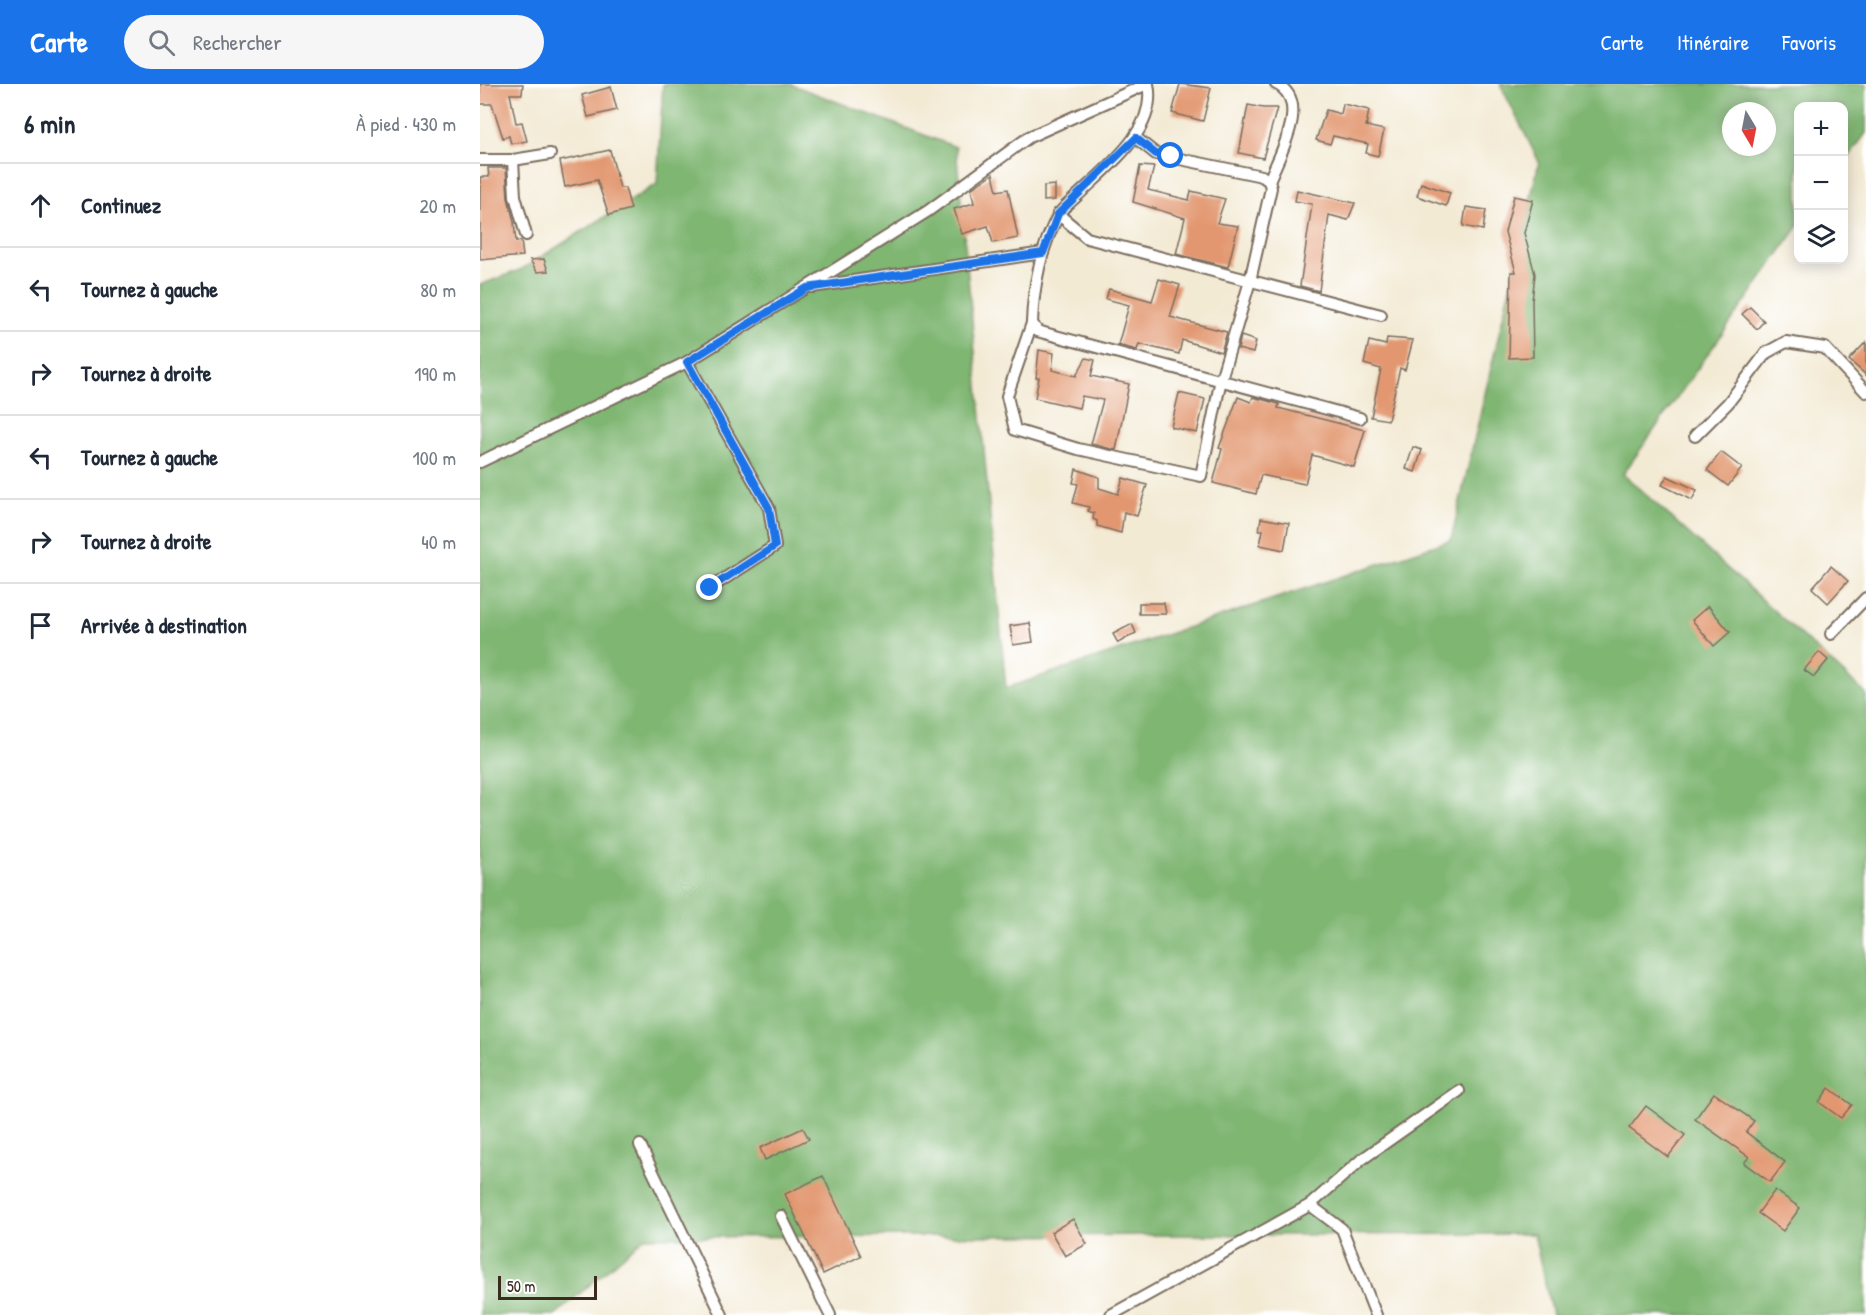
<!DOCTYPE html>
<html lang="fr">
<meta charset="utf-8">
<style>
:root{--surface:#fff;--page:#f6f6f7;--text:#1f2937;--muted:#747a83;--line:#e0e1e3;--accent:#1a73e8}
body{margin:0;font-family:"Patrick Hand",sans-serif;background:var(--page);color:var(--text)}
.controls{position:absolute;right:18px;top:18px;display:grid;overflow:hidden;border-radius:12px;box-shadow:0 3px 15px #0003}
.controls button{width:54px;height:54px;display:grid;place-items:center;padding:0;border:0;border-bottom:2px solid var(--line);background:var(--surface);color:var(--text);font:30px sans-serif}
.compass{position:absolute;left:1242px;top:18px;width:54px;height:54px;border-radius:50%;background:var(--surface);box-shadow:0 3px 15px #0003;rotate:170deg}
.scale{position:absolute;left:18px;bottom:15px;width:99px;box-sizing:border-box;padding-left:6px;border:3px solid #3b2a1e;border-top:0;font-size:16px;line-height:21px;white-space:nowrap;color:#3b2a1e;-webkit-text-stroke:4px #fff;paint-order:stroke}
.stop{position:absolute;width:18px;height:18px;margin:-14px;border:4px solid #1a73e8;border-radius:50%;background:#fff}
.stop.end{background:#1a73e8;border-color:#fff;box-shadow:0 2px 6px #0008}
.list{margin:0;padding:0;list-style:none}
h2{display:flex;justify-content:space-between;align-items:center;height:78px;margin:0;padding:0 24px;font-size:26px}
h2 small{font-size:20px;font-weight:400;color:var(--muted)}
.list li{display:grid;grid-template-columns:39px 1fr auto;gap:18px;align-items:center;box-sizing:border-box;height:84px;padding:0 24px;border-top:2px solid var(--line)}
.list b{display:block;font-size:22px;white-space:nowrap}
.list em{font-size:20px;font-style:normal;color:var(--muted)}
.icon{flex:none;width:33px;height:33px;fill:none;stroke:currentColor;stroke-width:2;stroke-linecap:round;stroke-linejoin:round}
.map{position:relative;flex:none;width:1386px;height:1231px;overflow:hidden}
header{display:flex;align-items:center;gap:36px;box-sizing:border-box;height:84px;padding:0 30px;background:var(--accent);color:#fff}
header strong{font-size:28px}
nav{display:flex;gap:33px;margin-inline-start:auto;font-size:21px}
.search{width:420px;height:54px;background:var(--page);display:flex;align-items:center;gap:15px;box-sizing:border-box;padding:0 21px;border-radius:33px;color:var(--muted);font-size:22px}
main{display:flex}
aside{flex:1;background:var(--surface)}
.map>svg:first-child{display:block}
.forest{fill:#7fb672;stroke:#5d7048;stroke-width:1.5;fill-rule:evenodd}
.building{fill:#e29770}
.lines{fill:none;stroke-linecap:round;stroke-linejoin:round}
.street-casing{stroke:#7b6d5e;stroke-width:14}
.street{stroke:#fff;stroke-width:10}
.route{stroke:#1a73e8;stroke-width:8}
</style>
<header>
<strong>Carte</strong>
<div class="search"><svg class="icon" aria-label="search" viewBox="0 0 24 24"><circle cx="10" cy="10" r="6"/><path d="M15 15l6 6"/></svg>Rechercher</div>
<nav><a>Carte</a><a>Itinéraire</a><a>Favoris</a></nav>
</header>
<main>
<aside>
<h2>6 min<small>À pied · 430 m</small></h2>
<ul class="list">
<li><svg class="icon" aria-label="ahead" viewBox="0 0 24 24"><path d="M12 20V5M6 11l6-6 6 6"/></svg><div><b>Continuez</b></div><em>20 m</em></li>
<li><svg class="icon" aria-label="left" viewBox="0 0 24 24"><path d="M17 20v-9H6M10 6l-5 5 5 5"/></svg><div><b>Tournez à gauche</b></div><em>80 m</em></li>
<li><svg class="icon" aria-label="right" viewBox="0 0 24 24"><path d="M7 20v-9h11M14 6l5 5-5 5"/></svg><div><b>Tournez à droite</b></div><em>190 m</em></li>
<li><svg class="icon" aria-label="left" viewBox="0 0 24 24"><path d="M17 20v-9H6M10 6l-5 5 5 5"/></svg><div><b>Tournez à gauche</b></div><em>100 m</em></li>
<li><svg class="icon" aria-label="right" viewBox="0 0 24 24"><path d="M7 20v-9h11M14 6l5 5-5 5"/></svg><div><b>Tournez à droite</b></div><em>40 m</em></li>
<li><svg class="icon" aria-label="arrive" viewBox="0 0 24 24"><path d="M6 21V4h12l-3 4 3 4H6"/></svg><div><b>Arrivée à destination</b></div></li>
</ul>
</aside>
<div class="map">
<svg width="1386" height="1231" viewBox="0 0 1386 1231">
<rect width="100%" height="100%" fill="#fff"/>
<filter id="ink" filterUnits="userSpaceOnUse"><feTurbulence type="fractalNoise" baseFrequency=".0167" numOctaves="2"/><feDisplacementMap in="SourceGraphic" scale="12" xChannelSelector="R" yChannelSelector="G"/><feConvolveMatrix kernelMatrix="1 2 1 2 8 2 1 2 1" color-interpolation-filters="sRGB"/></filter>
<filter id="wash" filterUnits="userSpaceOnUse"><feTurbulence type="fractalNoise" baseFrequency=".008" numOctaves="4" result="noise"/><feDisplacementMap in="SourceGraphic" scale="24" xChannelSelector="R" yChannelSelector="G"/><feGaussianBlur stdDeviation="1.35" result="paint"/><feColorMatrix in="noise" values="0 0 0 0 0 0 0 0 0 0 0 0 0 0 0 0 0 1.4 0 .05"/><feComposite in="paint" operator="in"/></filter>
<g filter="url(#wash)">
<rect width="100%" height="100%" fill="#f3ead4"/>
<!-- forest -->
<path class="forest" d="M 183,0 L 310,0 L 476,63 L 526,604 L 971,456 L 1059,78 L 1020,0 L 1386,0 L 1386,49 L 1364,80 L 1364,22 L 1318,22 L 1318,143 L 1143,390 L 1386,610 L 1386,1231 L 1072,1231 L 1054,1150 L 165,1153 L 75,1231 L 0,1231 L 0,201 L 42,185 L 177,100 ZM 1251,27 L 1287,27 L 1287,63 L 1251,63 Z"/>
<g id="blocks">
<!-- building -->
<g class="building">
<polygon points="0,0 43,0 42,10 30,10 36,39 42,38 47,57 31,60 29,52 23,54 12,20 0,20"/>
<polygon points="700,0 731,4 723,37 692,29"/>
<polygon points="131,3 137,26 108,33 102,11"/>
<polygon points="863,20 889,26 886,42 904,46 898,72 886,69 888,60 853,52 850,60 836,56 846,26 861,30"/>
<polygon points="768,21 783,24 797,24 783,74 759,69"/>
<polygon points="130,66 140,104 145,104 151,125 129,131 117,96 85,103 80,77"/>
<polygon points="660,82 674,83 668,106 709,116 711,107 745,115 737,139 758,142 748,183 696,170 705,134 653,118"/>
<polygon points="8,84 26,84 28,114 34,138 36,158 41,157 43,172 0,176 0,93 9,93"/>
<polygon points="513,90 517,107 528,105 538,154 513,159 508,142 482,150 474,125 494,119 491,105"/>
<polygon points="941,99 970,109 966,122 937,112"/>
<polygon points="575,101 575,116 564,117 564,102"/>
<polygon points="817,106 875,119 868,136 849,131 839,207 820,202 832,120 815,117"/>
<polygon points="1034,112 1053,116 1044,149 1055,190 1052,217 1053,273 1029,274 1031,188 1036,188 1025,148"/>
<polygon points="986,123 1006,126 1003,146 983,142"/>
<polygon points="64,175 68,187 57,188 50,176"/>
<polygon points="679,195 700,201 690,233 747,248 741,268 702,256 699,270 659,260 657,266 638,261 649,221 626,215 629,205 672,217"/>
<polygon points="1270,223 1284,237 1277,245 1262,230"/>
<polygon points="761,252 776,257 773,269 758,265"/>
<polygon points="907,254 933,256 925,286 920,284 908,336 891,333 901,285 884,280 889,257 906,261"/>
<polygon points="1386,258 1386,291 1369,276"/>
<polygon points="559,266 574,269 572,286 596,292 606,274 615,276 611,292 649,300 636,366 611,360 623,316 602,312 599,324 555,314 559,294 556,294"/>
<polygon points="699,309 725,315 717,349 691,343"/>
<polygon points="758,313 771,318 773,313 799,320 798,324 885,346 874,383 832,371 825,400 781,391 776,410 733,399 742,365 739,364"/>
<polygon points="933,363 942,366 935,388 926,385"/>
<polygon points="1241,368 1262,384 1248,402 1227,386"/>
<polygon points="596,385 619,393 619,404 638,410 643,394 667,401 657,432 644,428 641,449 617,442 617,437 613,435 614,429 608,427 609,423 593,419 598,400 593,399"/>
<polygon points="1187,392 1217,406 1212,416 1182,401"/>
<polygon points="781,434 809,439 804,466 780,461 783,446 779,446"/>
<polygon points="1351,482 1368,497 1348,519 1332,504"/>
<polygon points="659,519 684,519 686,530 659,530"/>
<polygon points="1228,522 1250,548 1234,562 1212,536"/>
<polygon points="550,539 553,558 533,561 530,542"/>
<polygon points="652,540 656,549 638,559 633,550"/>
<polygon points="1339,568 1348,576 1334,593 1324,586"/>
<polygon points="1349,1004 1372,1021 1361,1034 1339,1018"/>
<polygon points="1234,1009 1274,1037 1266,1048 1305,1078 1290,1098 1264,1079 1269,1073 1215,1035"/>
<polygon points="1166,1022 1205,1051 1188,1073 1149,1044"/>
<polygon points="323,1044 329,1055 285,1076 280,1064"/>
<polygon points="343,1092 381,1172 343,1190 305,1110"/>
<polygon points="1295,1106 1320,1124 1303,1147 1278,1129"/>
<polygon points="593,1135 607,1160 585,1172 571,1148"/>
</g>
</g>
</g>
<g filter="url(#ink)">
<use href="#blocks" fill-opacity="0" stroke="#7b6d5e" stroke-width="1.5"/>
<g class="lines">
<defs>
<g id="street">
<path d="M 668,0 C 678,46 626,84 597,112 C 591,118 582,124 578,132 C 561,162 553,205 552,239 L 557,247 L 880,334"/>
<polyline points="0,76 33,76 70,70"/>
<polyline points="33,76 35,112 46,151"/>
<path d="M 789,97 C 799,71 832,17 796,0"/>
<polyline points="578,130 607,154 901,231"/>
<polyline points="332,203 563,169"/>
<polyline points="552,239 527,312 535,346 598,365 721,392 741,295 770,197 791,104 789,97 782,92 676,70 656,54"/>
<polyline points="207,278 289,424 295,462 230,504"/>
<polyline points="1215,352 1248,319 1286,269 1306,258 1345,264 1386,308"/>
<polyline points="0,378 207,278 448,127 549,53 667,0"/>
<polyline points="1351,550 1386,514"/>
<polyline points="160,1061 242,1231"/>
<polyline points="830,1121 862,1145 896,1231"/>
<polyline points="301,1132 350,1231"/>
<polyline points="631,1231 830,1121 881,1076 979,1007"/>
</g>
</defs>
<!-- street casing -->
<use href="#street" class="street-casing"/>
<!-- street -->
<use href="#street" class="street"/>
</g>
</g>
<g class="lines" filter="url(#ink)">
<!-- route -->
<polyline class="route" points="230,504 295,462 289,424 207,278 327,204 563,169 578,130 656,54 676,70 691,72"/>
</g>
</svg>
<div class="controls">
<button>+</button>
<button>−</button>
<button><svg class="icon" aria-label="layers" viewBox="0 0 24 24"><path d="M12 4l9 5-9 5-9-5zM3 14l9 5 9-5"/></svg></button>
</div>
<svg class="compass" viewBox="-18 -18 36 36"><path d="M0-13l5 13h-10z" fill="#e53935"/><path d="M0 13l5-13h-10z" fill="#747a83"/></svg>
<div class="scale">50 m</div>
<div class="stop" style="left:691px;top:72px"></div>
<div class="stop end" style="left:230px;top:504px"></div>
</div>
</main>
